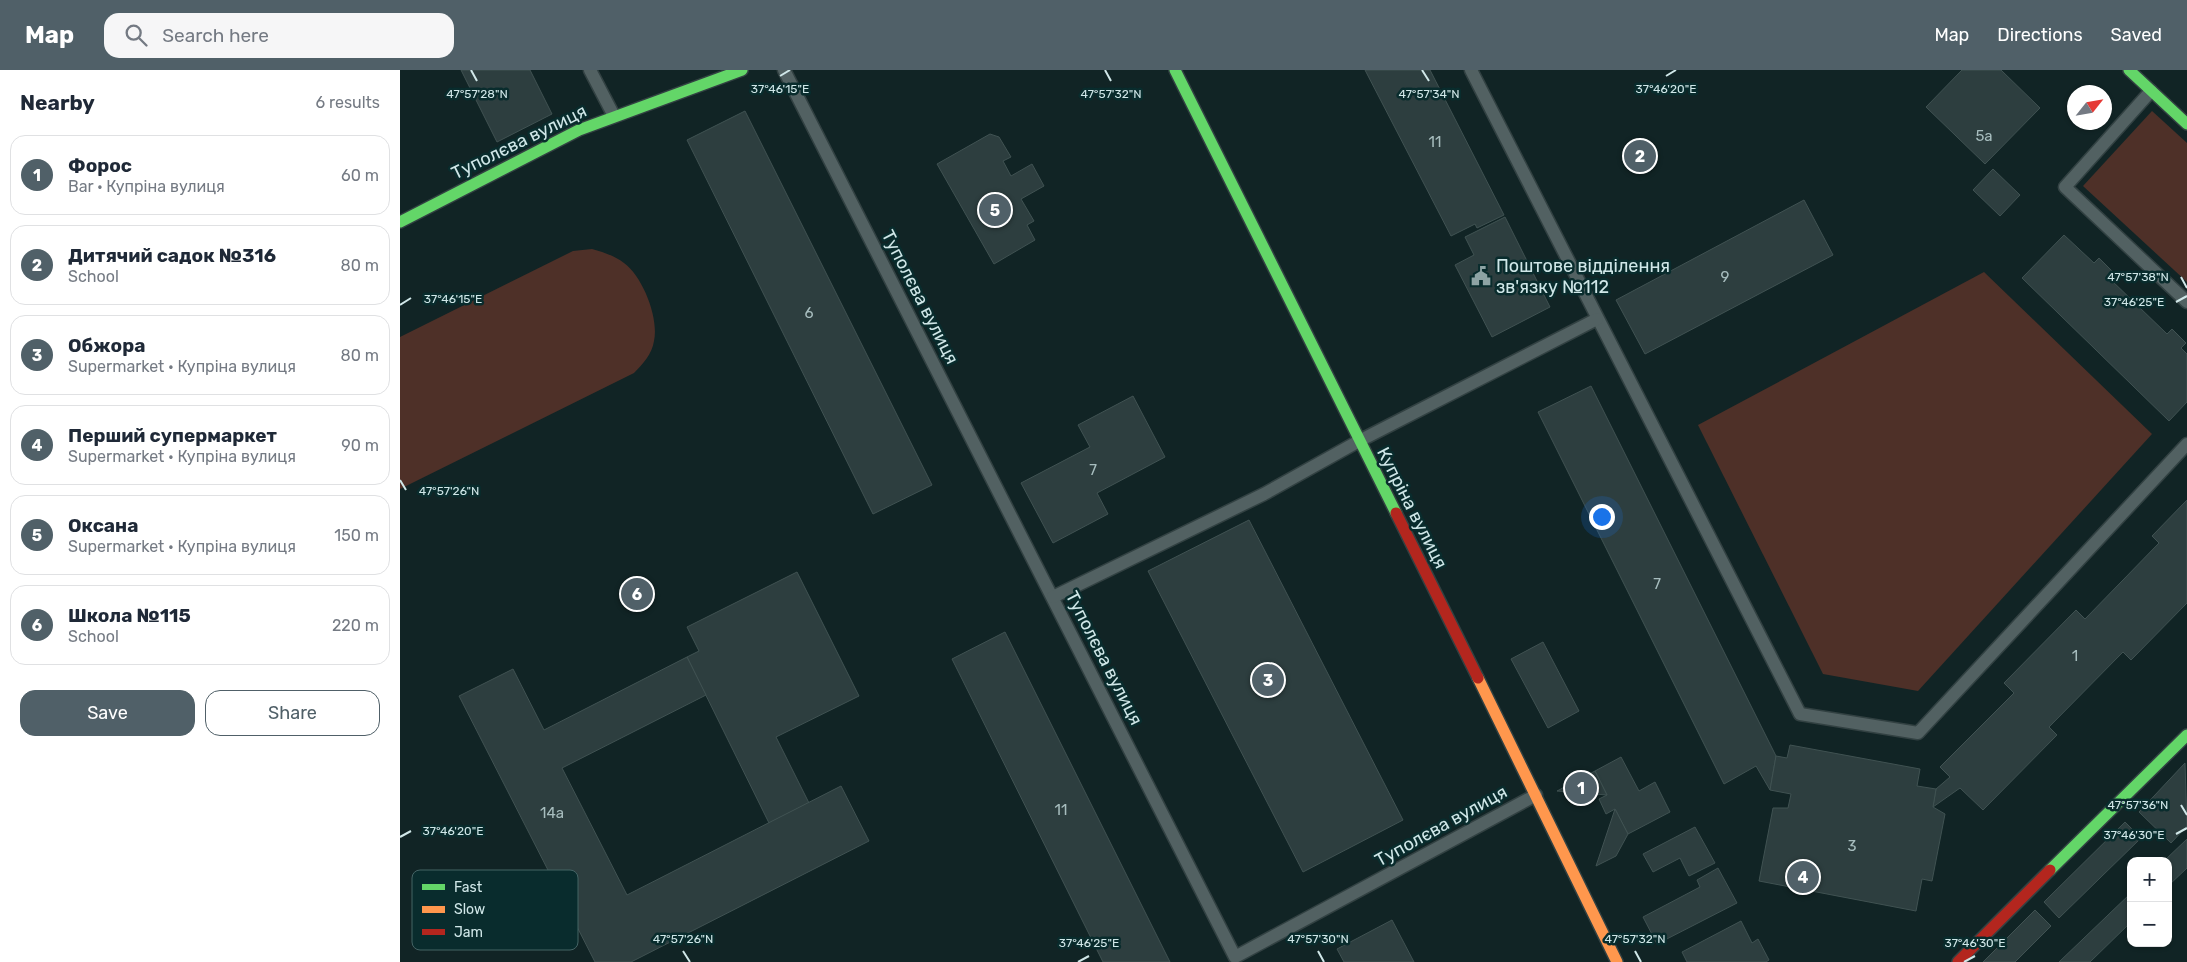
<!DOCTYPE html>
<meta charset="utf-8">
<style>
:root{--surface:#fff;--page:#f6f6f7;--text:#1f2937;--muted:#747a83;--line:#e0e1e3;--accent:#506068}
body{margin:0;font-family:Rubik,sans-serif;background:var(--page);color:var(--text)}
.controls{position:absolute;right:15px;bottom:15px;display:grid;overflow:hidden;border-radius:10px;box-shadow:0 1px 4px #0004}
.controls button{width:45px;height:45px;display:grid;place-items:center;padding:0;border:0;border-bottom:1px solid var(--line);background:var(--surface);color:var(--text);font:25px sans-serif}
.compass{position:absolute;left:1667px;top:15px;width:45px;height:45px;border-radius:50%;background:var(--surface);box-shadow:0 1px 4px #0004;rotate:59deg}
.you{position:absolute;left:1201px;top:446px;width:18px;height:18px;margin:-12px;border:4px solid #fff;border-radius:50%;background:#1a73e8;box-shadow:0 0 0 8px #1a73e833}
.badge{display:grid;place-items:center;width:32px;height:32px;border-radius:50%;background:var(--accent);color:#fff;font-size:16px;font-weight:700}
.pin{position:absolute;translate:-50% -50%;border:2px solid #fff;box-shadow:0 1px 5px #0006}
.list{margin:0;padding:0;list-style:none}
h2{display:flex;justify-content:space-between;align-items:center;height:65px;margin:0;padding:0 20px;font-size:21px}
h2 small{font-size:16px;font-weight:400;color:var(--muted)}
.list li{display:grid;grid-template-columns:32px 1fr auto;gap:15px;align-items:center;box-sizing:border-box;height:80px;margin:0 10px 10px;padding:0 10px;border:1px solid var(--line);border-radius:15px}
.list b{display:block;font-size:19px;white-space:nowrap}
.list p{margin:0;font-size:16px;white-space:nowrap;color:var(--muted)}
.list em{font-size:16px;font-style:normal;color:var(--muted)}
.actions{display:flex;gap:10px;padding:15px 20px}
.actions a{flex:1;padding:11px 0;border:1px solid var(--accent);border-radius:15px;text-align:center;font-size:18px;color:var(--accent)}
.actions .main{background:var(--accent);color:#fff}
.icon{flex:none;width:28px;height:28px;fill:none;stroke:currentColor;stroke-width:2;stroke-linecap:round;stroke-linejoin:round}
.map{position:relative;flex:none;width:1787px;height:892px;overflow:hidden}
header{display:flex;align-items:center;gap:30px;box-sizing:border-box;height:70px;padding:0 25px;background:var(--accent);color:#fff}
header strong{font-size:24px}
nav{display:flex;gap:28px;margin-inline-start:auto;font-size:18px}
.search{width:350px;height:45px;background:var(--page);display:flex;align-items:center;gap:12px;box-sizing:border-box;padding:0 18px;border-radius:15px;color:var(--muted);font-size:19px}
main{display:flex}
aside{flex:1;background:var(--surface)}
.map>svg:first-child{display:block}
.green{fill:#4e3028}
.building{fill:#2d3e3f;stroke:#405252}
.lines{fill:none;stroke-linecap:round;stroke-linejoin:round}
.lane-casing{stroke:#324142;stroke-width:15}
.fast-casing{stroke:#324142;stroke-width:14}
.slow-casing{stroke:#324142;stroke-width:14}
.jam-casing{stroke:#324142;stroke-width:14}
.lane{stroke:#526162;stroke-width:12}
.fast{stroke:#63d668;stroke-width:11}
.slow{stroke:#ff974d;stroke-width:11}
.jam{stroke:#b3261e;stroke-width:11}
.ticks{fill:none;stroke:#d0e7e8;stroke-width:2}
.labels{text-anchor:middle;stroke-width:5;stroke-linejoin:round;paint-order:stroke}
.number-label{font-size:15px;fill:#a7bdbe}
.street-label{font-size:18px;fill:#d0e7e8;stroke:#092c2d}
.poi-label{font-size:18px;fill:#d0e7e8;stroke:#092c2d;text-anchor:start}
.key{fill:#092c2d;stroke:#456465;stroke-width:1}
.key-label{font-size:14px;fill:#d0e7e8}
.ticks-label{font-size:12px;text-anchor:middle;fill:#d0e7e8;stroke:#092c2d;stroke-width:5;stroke-linejoin:round;paint-order:stroke}
</style>
<header>
<strong>Map</strong>
<div class="search"><svg class="icon" aria-label="search" viewBox="0 0 24 24"><circle cx="10" cy="10" r="6"/><path d="M15 15l6 6"/></svg>Search here</div>
<nav><a>Map</a><a>Directions</a><a>Saved</a></nav>
</header>
<main>
<aside>
<h2>Nearby<small>6 results</small></h2>
<ul class="list">
<li><span class="badge">1</span><div><b>Форос</b><p>Bar · Купріна вулиця</p></div><em>60 m</em></li>
<li><span class="badge">2</span><div><b>Дитячий садок №316</b><p>School</p></div><em>80 m</em></li>
<li><span class="badge">3</span><div><b>Обжора</b><p>Supermarket · Купріна вулиця</p></div><em>80 m</em></li>
<li><span class="badge">4</span><div><b>Перший супермаркет</b><p>Supermarket · Купріна вулиця</p></div><em>90 m</em></li>
<li><span class="badge">5</span><div><b>Оксана</b><p>Supermarket · Купріна вулиця</p></div><em>150 m</em></li>
<li><span class="badge">6</span><div><b>Школа №115</b><p>School</p></div><em>220 m</em></li>
</ul>
<div class="actions"><a class="main">Save</a><a>Share</a></div>
</aside>
<div class="map">
<svg width="1787" height="892" viewBox="0 0 1787 892">
<rect width="100%" height="100%" fill="#112425"/>
<!-- green -->
<g class="green">
<polygon points="1752,41 1787,73 1787,212 1683,116"/>
<path d="M 192,179 C 203,182 215,186 224,193 C 243,207 259,248 254,271 C 252,284 243,294 234,303 L 0,419 L 0,267 L 173,181 Z"/>
<polygon points="1584,202 1752,364 1518,621 1423,604 1298,355"/>
</g>
<!-- building -->
<g class="building">
<polygon points="61,0 130,0 152,44 97,72"/>
<polygon points="965,0 1030,0 1104,145 1077,158 1075,154 1051,166"/>
<polygon points="1562,0 1601,0 1640,38 1585,94 1526,37"/>
<polygon points="345,41 532,415 473,444 287,70"/>
<polygon points="590,64 599,67 611,87 603,91 611,106 632,94 644,116 621,129 634,151 627,155 635,170 594,194 537,94"/>
<polygon points="1593,99 1620,125 1600,146 1573,120"/>
<polygon points="1404,130 1433,185 1245,284 1216,230"/>
<polygon points="1105,147 1150,237 1092,267 1055,195 1074,185 1065,167"/>
<polygon points="1664,165 1694,193 1699,188 1713,202 1708,207 1767,264 1772,259 1786,273 1781,278 1787,284 1787,332 1769,351 1622,208"/>
<polygon points="1191,316 1376,686 1370,720 1356,696 1324,714 1138,342"/>
<polygon points="733,326 765,387 697,423 708,444 653,473 621,413 690,377 678,355"/>
<polygon points="1787,430 1787,533 1731,590 1723,582 1649,657 1657,665 1583,740 1560,718 1533,737 1536,719 1550,707 1540,697 1614,623 1604,613 1676,540 1685,549 1759,473 1752,466"/>
<polygon points="849,450 1003,750 903,802 748,501"/>
<polygon points="397,502 459,626 376,667 409,733 369,753 287,587 299,581 287,557"/>
<polygon points="605,562 770,892 703,892 552,589"/>
<polygon points="1143,572 1179,641 1148,658 1111,589"/>
<polygon points="287,587 306,625 162,698 227,825 441,716 469,771 231,892 195,892 59,626 113,599 144,660"/>
<polygon points="1390,675 1520,699 1517,716 1536,719 1533,737 1545,744 1532,811 1522,809 1516,841 1359,811 1373,738 1388,738 1391,724 1370,720 1376,686 1387,688"/>
<polygon points="1221,687 1239,721 1255,712 1270,742 1228,764 1215,739 1206,744 1199,729 1207,725 1195,701"/>
<polygon points="1785,693 1787,756 1771,773 1739,742"/>
<polygon points="1195,701 1207,725 1157,721"/>
<polygon points="1215,739 1228,764 1216,786 1196,796"/>
<polygon points="1725,752 1741,768 1659,848 1644,832"/>
<polygon points="1295,757 1315,793 1289,806 1280,788 1253,802 1243,784"/>
<polygon points="1787,769 1787,798 1768,816 1768,791 1764,791"/>
<polygon points="1318,798 1337,833 1257,874 1243,847 1300,817 1297,810"/>
<polygon points="1731,823 1731,852 1690,892 1659,892"/>
<polygon points="1635,840 1651,856 1615,892 1583,892"/>
<polygon points="992,850 1014,892 944,892 937,879"/>
<polygon points="1341,851 1352,873 1358,869 1369,890 1366,892 1287,892 1282,882"/>
</g>
<g class="lines">
<defs>
<g id="lane">
<polyline points="190,0 214,46"/>
<polyline points="384,0 835,887 1136,725"/>
<polyline points="1071,0 1400,644 1518,663 1787,374"/>
<polyline points="1751,21 1665,117 1787,232"/>
<polyline points="653,527 864,424 959,371 1197,249"/>
</g>
<g id="fast">
<polyline points="775,0 996,443"/>
<polyline points="1729,0 1787,54"/>
<polyline points="0,152 179,60 342,0"/>
<polyline points="1650,800 1787,665"/>
</g>
<polyline id="slow" points="1078,608 1217,892"/>
<g id="jam">
<polyline points="996,443 1078,608"/>
<polyline points="1558,892 1650,800"/>
</g>
</defs>
<!-- lane casing -->
<use href="#lane" class="lane-casing"/>
<!-- fast casing -->
<use href="#fast" class="fast-casing"/>
<!-- slow casing -->
<use href="#slow" class="slow-casing"/>
<!-- jam casing -->
<use href="#jam" class="jam-casing"/>
<!-- lane -->
<use href="#lane" class="lane"/>
<!-- fast -->
<use href="#fast" class="fast"/>
<!-- slow -->
<use href="#slow" class="slow"/>
<!-- jam -->
<use href="#jam" class="jam"/>
</g>
<!-- ticks -->
<path class="ticks" d="M 71,0 L 77,11M 705,0 L 711,11M 1022,0 L 1029,11M 380,6 L 390,0M 1266,6 L 1276,0M 1781,207 L 1787,218M 1776,232 L 1787,226M 0,235 L 11,228M 0,410 L 6,420M 1781,735 L 1787,745M 1776,764 L 1787,758M 0,767 L 11,761M 283,881 L 290,892M 918,881 L 924,892M 1235,881 L 1241,892M 678,892 L 689,886M 1564,892 L 1575,886"/>
<!-- icons -->
<defs>
<symbol id="civic-bare" viewBox="-9 -9 18 18"><path d="M-.6-6.5H3V-4.5H.6V-3L4-1V1h2V6H-6V1h2V-1L-.6-3ZM-1.2 2.5V6h2.4V2.5Z" fill="#8da3a4" stroke="#092c2d" stroke-width="2.5" paint-order="stroke"/></symbol>
</defs>
<g fill-rule="evenodd">
<use href="#civic-bare" x="1067" y="192" width="28" height="28"/>
</g>
<g class="labels">
<!-- number labels -->
<g class="number-label">
<text x="1584" y="71">5а</text>
<text x="1035" y="77">11</text>
<text x="1325" y="212">9</text>
<text x="409" y="248">6</text>
<text x="693" y="405">7</text>
<text x="1257" y="519">7</text>
<text x="1675" y="591">1</text>
<text x="661" y="745">11</text>
<text x="152" y="748">14а</text>
<text x="1452" y="781">3</text>
</g>
<!-- street labels -->
<g class="street-label">
<text transform="translate(119 72) rotate(-26)" y="6">Туполєва вулиця</text>
<text transform="translate(520 227) rotate(63)" y="6">Туполєва вулиця</text>
<text transform="translate(1012 438) rotate(63)" y="6">Купріна вулиця</text>
<text transform="translate(704 588) rotate(63)" y="6">Туполєва вулиця</text>
<text transform="translate(1041 756) rotate(-29)" y="6">Туполєва вулиця</text>
</g>
<!-- poi labels -->
<g class="poi-label">
<text x="1096" y="202">Поштове відділення<tspan x="1096" dy="21">зв'язку №112</tspan></text>
</g>
</g>
<!-- legend -->
<rect x="12" y="800" width="166" height="80" rx="8" class="key"/>
<rect x="22" y="814" width="23" height="6" fill="#63d668"/>
<rect x="22" y="836" width="23" height="7" fill="#ff974d"/>
<rect x="22" y="859" width="23" height="6" fill="#b3261e"/>
<g class="key-label">
<text x="54" y="822">Fast</text>
<text x="54" y="844">Slow</text>
<text x="54" y="867">Jam</text>
</g>
<g class="ticks-label">
<text x="380" y="23">37°46'15"E</text>
<text x="1266" y="23">37°46'20"E</text>
<text x="77" y="28">47°57'28"N</text>
<text x="711" y="28">47°57'32"N</text>
<text x="1029" y="28">47°57'34"N</text>
<text x="1738" y="211">47°57'38"N</text>
<text x="53" y="233">37°46'15"E</text>
<text x="1734" y="236">37°46'25"E</text>
<text x="49" y="425">47°57'26"N</text>
<text x="1738" y="739">47°57'36"N</text>
<text x="53" y="765">37°46'20"E</text>
<text x="1734" y="769">37°46'30"E</text>
<text x="283" y="873">47°57'26"N</text>
<text x="918" y="873">47°57'30"N</text>
<text x="1235" y="873">47°57'32"N</text>
<text x="689" y="877">37°46'25"E</text>
<text x="1575" y="877">37°46'30"E</text>
</g>
</svg>
<div class="controls">
<button>+</button>
<button>−</button>
</div>
<svg class="compass" viewBox="-18 -18 36 36"><path d="M0-13l5 13h-10z" fill="#e53935"/><path d="M0 13l5-13h-10z" fill="#747a83"/></svg>
<div class="you"></div>
<div class="pin badge" style="left:1181px;top:718px">1</div>
<div class="pin badge" style="left:1240px;top:86px">2</div>
<div class="pin badge" style="left:868px;top:610px">3</div>
<div class="pin badge" style="left:1403px;top:807px">4</div>
<div class="pin badge" style="left:595px;top:140px">5</div>
<div class="pin badge" style="left:237px;top:524px">6</div>
</div>
</main>
